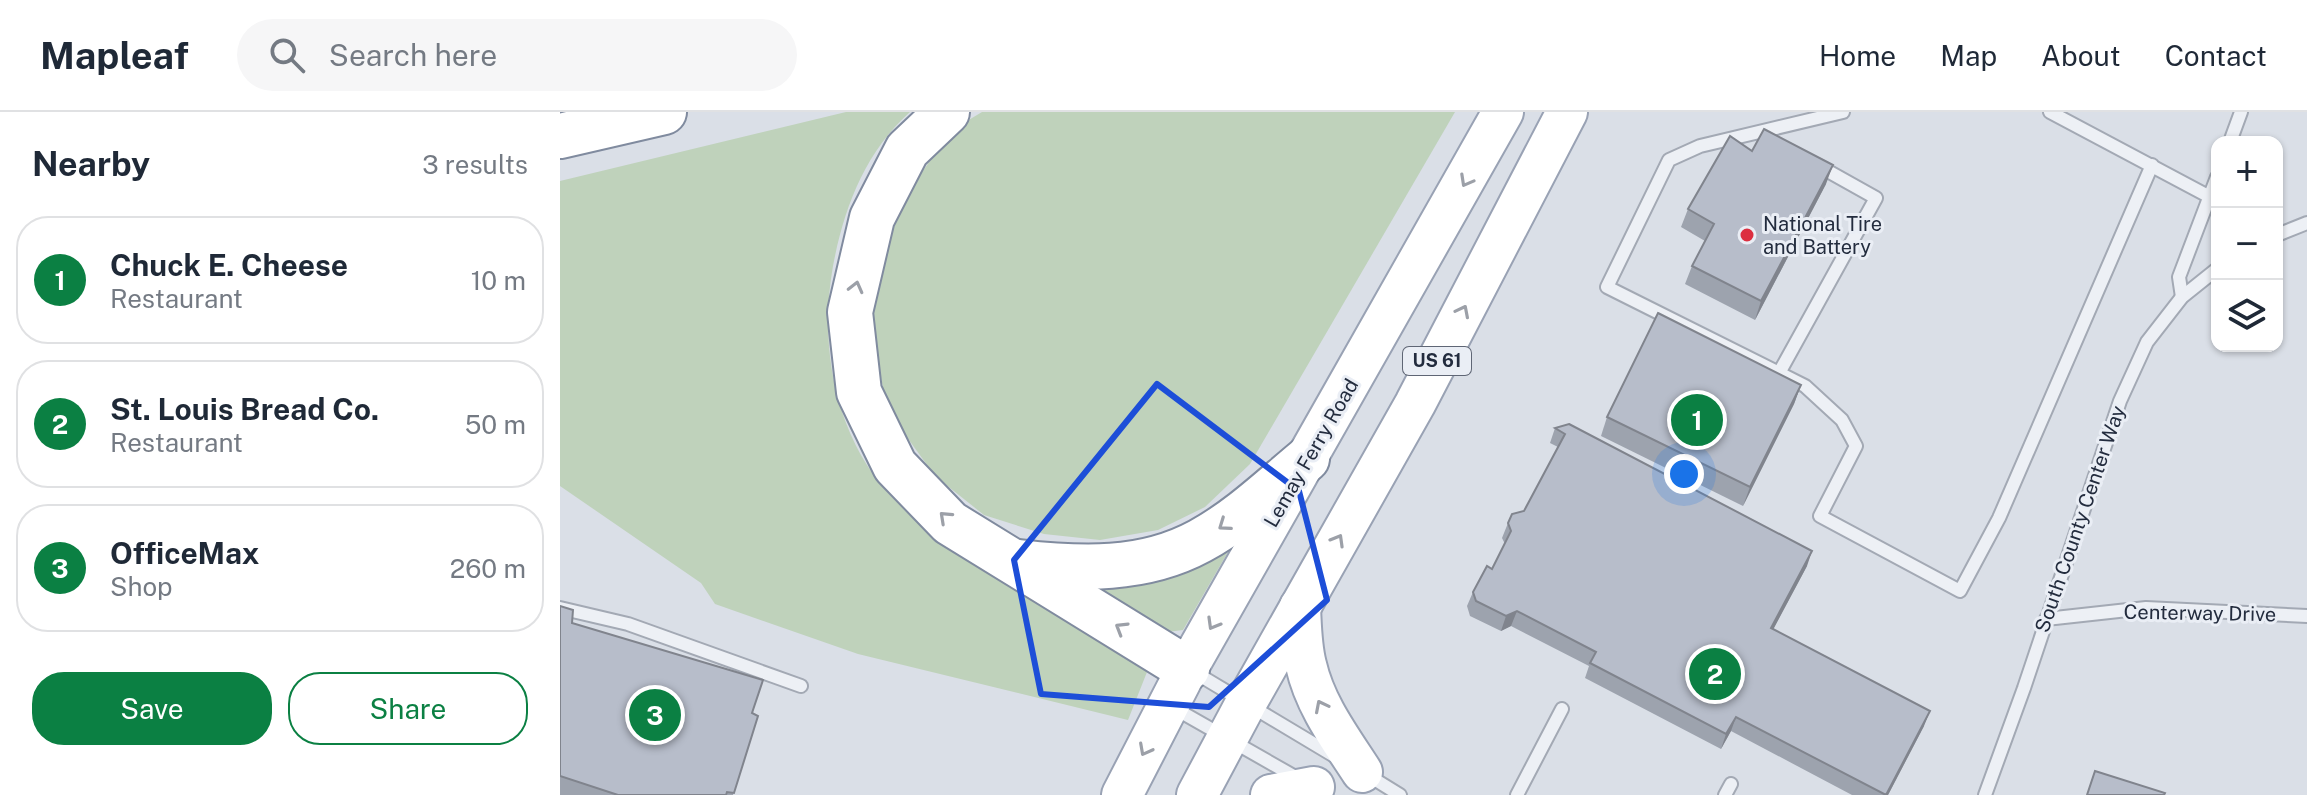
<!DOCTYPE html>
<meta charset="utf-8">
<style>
:root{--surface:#fff;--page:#f6f6f7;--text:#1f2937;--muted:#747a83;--line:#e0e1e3;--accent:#0b8043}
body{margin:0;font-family:"Public Sans",sans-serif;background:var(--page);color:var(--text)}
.controls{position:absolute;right:24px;top:24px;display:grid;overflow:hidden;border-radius:16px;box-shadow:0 2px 6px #0004}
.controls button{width:72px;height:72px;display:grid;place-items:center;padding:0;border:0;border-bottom:2px solid var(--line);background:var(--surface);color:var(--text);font:40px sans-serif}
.you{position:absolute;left:1124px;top:362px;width:28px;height:28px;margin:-20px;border:6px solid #fff;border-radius:50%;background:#1a73e8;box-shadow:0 0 0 12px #1a73e833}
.badge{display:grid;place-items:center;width:52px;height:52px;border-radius:50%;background:var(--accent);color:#fff;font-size:26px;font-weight:700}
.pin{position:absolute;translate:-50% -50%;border:4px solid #fff;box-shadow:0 2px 8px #0006}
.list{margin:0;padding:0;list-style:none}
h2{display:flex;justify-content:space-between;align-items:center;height:104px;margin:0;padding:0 32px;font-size:34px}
h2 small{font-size:26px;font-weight:400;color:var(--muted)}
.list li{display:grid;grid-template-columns:52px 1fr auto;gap:24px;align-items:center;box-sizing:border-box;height:128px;margin:0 16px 16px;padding:0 16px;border:2px solid var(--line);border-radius:32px}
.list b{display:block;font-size:30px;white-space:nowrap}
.list p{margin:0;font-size:26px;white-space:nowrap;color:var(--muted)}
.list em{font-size:26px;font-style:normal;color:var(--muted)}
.actions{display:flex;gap:16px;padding:24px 32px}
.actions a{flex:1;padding:18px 0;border:2px solid var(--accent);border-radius:32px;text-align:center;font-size:28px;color:var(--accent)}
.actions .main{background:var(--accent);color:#fff}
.icon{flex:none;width:44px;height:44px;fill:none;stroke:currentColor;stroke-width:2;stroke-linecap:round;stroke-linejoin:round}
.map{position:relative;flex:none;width:1747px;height:683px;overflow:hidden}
header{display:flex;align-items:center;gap:48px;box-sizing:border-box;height:112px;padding:0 40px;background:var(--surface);border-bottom:2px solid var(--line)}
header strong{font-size:38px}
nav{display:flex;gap:44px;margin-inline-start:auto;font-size:28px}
.search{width:560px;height:72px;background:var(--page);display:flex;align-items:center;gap:20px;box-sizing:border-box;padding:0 28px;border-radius:44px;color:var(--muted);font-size:30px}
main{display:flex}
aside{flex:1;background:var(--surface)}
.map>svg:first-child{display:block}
.green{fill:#bfd2bb}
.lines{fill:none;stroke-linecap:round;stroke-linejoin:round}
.lane-casing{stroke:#a3a9b4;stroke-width:16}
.primary-casing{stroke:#99a2b4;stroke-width:44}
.highway-casing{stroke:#808b9f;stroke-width:48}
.lane{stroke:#edf0f5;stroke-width:12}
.primary{stroke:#fff;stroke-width:40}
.highway{stroke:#fff;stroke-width:44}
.wall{fill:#9da3ae}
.shaded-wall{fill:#80848d}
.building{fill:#b7bdca;stroke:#80848d;stroke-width:2}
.oneway{stroke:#9ca0a8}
.marked{fill:none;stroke:#1d4ed8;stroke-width:6;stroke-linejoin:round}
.poi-dot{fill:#dc2f40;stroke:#eaeef5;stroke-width:3}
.labels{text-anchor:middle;stroke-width:6;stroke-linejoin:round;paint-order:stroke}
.shield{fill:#eaeef5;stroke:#5f6675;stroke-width:2}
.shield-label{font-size:18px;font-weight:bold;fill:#232c3e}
.poi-label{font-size:20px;fill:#232c3e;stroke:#eaeef5;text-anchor:start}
.street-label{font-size:20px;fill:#232c3e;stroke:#eaeef5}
</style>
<header>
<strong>Mapleaf</strong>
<div class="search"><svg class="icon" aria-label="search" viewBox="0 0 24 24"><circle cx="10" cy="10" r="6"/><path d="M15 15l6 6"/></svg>Search here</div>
<nav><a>Home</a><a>Map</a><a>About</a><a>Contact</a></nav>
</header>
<main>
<aside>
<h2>Nearby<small>3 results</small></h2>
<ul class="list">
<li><span class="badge">1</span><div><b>Chuck E. Cheese</b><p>Restaurant</p></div><em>10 m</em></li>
<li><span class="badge">2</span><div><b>St. Louis Bread Co.</b><p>Restaurant</p></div><em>50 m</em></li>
<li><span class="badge">3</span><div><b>OfficeMax</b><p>Shop</p></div><em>260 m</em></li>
</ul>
<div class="actions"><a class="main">Save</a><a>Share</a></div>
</aside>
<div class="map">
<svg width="1747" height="683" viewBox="0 0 1747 683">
<rect width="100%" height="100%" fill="#dadfe7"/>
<!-- green -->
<g class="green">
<path d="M 286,0 L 350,0 C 305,40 284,96 273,154 C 259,232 274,320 328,381 C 336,390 347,397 356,405 C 387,432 419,454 453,476 C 498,504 542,532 587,560 L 568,608 L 298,542 L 155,492 L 141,471 L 0,374 L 0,69 Z"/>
<polygon points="422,0 895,0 690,352 645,395 598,418 540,428 484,422 424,403 375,364 336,310 323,276 315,235 312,197 321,140 346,83 374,43 407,9"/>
<polygon points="672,433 623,518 607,520 509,469"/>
</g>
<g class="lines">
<defs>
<g id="lane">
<polyline points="1283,0 1140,34 1109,48 1047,175 1245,274 1282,308 1296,334 1260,404 1400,479 1439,406 1592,53"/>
<polyline points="1490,0 1650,85"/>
<polyline points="1670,30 1681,0"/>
<polyline points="1717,123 1747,111"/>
<polyline points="1622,185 1619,165 1657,65"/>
<polyline points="1219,261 1316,86 1257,53"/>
<polyline points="0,496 68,512 241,574"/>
<polyline points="1486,507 1586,496 1747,504"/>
<polyline points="634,560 776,645"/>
<polyline points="614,596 737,666"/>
<polyline points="806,662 840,683"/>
<polyline points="957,683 1002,597"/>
<polyline points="1165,683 1171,672"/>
<polyline points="1425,683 1464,576 1560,289 1587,230 1622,185 1657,157"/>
</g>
<g id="primary">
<path d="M 740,495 C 741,514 741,534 746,553 C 755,593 780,626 802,660"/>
<polyline points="562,683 627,557 943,0"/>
<polyline points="637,683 686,591 855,292 1007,0"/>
<polyline points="711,683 754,675"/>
</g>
<g id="highway">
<polyline points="387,0 347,38 312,106 290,200 299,280 335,354 390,411 627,557"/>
<polyline points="0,24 104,0"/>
<path d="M 459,450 C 520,457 583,460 640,429 C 679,408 713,375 747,347"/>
</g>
</defs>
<!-- lane casing -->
<use href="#lane" class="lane-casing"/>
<!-- primary casing -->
<use href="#primary" class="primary-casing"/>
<!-- highway casing -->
<use href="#highway" class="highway-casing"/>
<!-- lane -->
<use href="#lane" class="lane"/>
<!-- primary -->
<use href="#primary" class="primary"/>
<!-- highway -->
<use href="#highway" class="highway"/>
</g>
<!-- wall -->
<g class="wall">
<polygon points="1192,39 1266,72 1195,208 1125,172 1132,154 1145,129 1121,115 1128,97"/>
<polygon points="1241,273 1234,292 1183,394 1041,324 1047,305"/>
<polygon points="995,316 1247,454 1213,517 1364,614 1328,683 1292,683 1171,619 1161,637 1025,566 1029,554 951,514 941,519 910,504 907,494 913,480 932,457 945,432 942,426 948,411 964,399 998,335 990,331"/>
<polygon points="0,494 12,511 192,601 173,683 0,683"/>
</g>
<!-- shaded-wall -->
<g class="shaded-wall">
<polygon points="1273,53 1266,72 1195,208 1201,189"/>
<polygon points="1241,273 1234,292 1183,394 1190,375"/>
<polygon points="1252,439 1247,454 1206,531 1211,516"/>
<polygon points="957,499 951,514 941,519 946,504"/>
<polygon points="1370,599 1364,614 1328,683 1326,683"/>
<polygon points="1176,605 1171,619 1161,637 1166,622"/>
</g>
<!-- building -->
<g class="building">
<polygon points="1204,17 1273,53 1201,189 1132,154 1154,112 1128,97 1170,24 1192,39"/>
<polygon points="1098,201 1241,273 1190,375 1047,305"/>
<polygon points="1009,312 1252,439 1211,516 1370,599 1326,683 1176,605 1166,622 1030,551 1036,540 957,499 946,504 916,489 913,480 927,454 932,457 951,419 948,411 952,402 964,399 1005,322 995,316"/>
<polygon points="0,494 13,498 12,511 203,568 192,601 198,604 174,681 167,680 166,683 58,683 0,664"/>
<polygon points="1535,659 1605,681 1604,683 1527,683"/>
</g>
<!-- one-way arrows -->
<defs><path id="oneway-chevron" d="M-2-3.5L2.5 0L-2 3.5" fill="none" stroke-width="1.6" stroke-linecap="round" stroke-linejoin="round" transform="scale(2)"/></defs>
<g class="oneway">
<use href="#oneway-chevron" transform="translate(906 69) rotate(119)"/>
<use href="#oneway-chevron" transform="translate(296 175) rotate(-76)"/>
<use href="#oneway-chevron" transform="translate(903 199) rotate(-63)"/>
<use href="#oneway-chevron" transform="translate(385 405) rotate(-137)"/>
<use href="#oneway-chevron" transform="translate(664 413) rotate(145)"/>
<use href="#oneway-chevron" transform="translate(778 428) rotate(-60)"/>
<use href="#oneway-chevron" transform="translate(653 512) rotate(120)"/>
<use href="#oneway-chevron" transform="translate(561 516) rotate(-149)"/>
<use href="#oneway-chevron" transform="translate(761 594) rotate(-117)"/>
<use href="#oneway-chevron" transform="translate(585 638) rotate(118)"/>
</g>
<!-- marked area -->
<path class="marked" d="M 597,272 L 739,379 L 767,488 L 649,595 L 481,582 L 454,448 Z"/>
<!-- markers -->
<circle class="poi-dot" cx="1187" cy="123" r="8"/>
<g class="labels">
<!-- shield labels -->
<rect class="shield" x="843" y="235" width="68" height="28" rx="6"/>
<g class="shield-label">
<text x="877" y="255">US 61</text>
</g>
<!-- poi labels -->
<g class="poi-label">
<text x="1203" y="119">National Tire<tspan x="1203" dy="23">and Battery</tspan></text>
</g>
<!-- street labels -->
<g class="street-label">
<text transform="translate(751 341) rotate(-60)" y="7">Lemay Ferry Road</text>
<text transform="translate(1520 407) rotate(-71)" y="7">South County Center Way</text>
<text transform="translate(1640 501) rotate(1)" y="7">Centerway Drive</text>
</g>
</g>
</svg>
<div class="controls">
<button>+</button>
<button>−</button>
<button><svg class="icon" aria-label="layers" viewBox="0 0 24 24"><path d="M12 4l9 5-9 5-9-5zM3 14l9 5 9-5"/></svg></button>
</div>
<div class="you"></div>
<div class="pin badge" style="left:1137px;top:308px">1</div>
<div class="pin badge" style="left:1155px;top:562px">2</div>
<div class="pin badge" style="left:95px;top:603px">3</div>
</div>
</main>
